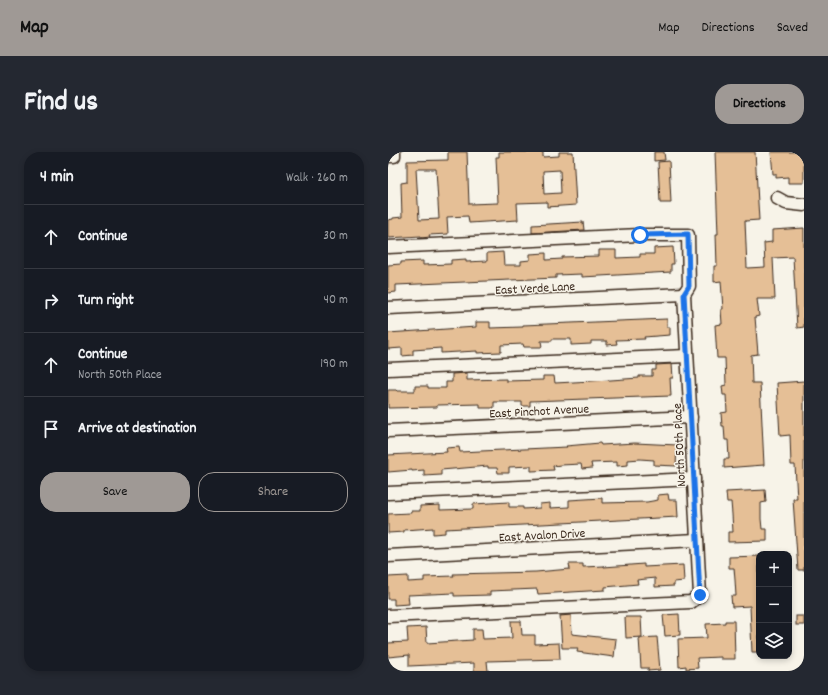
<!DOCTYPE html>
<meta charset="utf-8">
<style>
:root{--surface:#171b24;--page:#242831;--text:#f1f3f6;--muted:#9ea1a6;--line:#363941;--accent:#9f9995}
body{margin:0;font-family:Dekko,sans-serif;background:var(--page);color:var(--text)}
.controls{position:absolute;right:12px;bottom:12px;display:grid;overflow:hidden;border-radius:8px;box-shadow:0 2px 6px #0003}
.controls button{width:36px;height:36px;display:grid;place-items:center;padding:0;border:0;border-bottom:1px solid var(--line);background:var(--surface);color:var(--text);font:20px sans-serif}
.stop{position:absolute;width:12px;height:12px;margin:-9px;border:3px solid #1a73e8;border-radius:50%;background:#fff}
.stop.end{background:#1a73e8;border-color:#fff;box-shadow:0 1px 4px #0008}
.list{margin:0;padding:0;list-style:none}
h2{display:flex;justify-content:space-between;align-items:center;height:52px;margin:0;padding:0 16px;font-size:17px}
h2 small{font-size:13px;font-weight:400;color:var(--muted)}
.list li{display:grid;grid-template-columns:26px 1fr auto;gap:12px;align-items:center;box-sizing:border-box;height:64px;padding:0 16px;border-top:1px solid var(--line)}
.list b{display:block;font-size:15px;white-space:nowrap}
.list p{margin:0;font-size:13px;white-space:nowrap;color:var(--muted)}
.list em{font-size:13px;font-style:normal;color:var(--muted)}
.actions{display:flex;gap:8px;padding:12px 16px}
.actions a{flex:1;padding:9px 0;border:1px solid var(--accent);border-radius:16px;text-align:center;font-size:14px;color:var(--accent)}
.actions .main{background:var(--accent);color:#111}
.icon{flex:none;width:22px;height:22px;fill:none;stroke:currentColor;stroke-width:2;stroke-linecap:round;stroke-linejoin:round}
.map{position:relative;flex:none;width:416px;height:519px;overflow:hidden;border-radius:16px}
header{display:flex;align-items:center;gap:24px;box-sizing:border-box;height:56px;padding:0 20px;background:var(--accent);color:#111}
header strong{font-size:19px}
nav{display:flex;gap:22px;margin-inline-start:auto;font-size:14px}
.intro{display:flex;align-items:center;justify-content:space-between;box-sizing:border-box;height:96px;padding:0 24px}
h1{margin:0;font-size:28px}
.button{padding:10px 18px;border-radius:16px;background:var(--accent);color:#111;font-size:14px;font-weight:700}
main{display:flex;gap:24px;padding:0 24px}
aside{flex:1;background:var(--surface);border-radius:16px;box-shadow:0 2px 6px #0003}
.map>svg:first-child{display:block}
.building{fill:#e5bf96;stroke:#3b2a1e;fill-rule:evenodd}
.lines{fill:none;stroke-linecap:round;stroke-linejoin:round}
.minor-casing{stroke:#3b2a1e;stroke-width:15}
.minor{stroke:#f7f3e8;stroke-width:12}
.route{stroke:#1a73e8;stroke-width:5}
.labels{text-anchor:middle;stroke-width:3;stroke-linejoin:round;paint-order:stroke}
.street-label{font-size:13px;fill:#3b2a1e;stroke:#f7f3e8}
</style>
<header>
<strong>Map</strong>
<nav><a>Map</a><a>Directions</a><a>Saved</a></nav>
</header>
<div class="intro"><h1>Find us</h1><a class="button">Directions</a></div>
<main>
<aside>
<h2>4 min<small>Walk · 260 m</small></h2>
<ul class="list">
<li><svg class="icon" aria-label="ahead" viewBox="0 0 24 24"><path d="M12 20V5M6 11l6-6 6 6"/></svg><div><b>Continue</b></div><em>30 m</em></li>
<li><svg class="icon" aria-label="right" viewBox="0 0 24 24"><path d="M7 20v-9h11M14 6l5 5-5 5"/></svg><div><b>Turn right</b></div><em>40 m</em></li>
<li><svg class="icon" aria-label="ahead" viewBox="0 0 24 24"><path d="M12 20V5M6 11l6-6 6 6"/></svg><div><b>Continue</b><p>North 50th Place</p></div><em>190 m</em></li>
<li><svg class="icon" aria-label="arrive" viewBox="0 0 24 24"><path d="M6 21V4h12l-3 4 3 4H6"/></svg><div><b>Arrive at destination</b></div></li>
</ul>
<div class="actions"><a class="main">Save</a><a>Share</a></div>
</aside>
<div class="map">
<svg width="416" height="519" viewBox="0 0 416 519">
<rect width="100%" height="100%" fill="#f7f3e8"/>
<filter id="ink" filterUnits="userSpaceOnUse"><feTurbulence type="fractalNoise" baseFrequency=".025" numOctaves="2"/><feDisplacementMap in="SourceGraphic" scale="8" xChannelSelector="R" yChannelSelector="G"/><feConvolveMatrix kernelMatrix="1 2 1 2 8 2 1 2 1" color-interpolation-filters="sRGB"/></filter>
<g filter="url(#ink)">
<!-- building -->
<g class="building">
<path d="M 60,0 L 79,0 L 81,52 L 110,51 L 108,5 L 111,5 L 111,0 L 155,0 L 155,5 L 171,4 L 171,0 L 185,0 L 188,53 L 159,55 L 159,50 L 129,51 L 130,68 L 81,71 L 80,64 L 59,65 L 60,82 L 41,83 L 42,85 L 33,86 L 33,84 L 0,86 L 0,68 L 5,67 L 5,66 L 14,65 L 13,31 L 19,30 L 19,9 L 60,8 ZM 28,17 L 48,17 L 51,67 L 31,68 ZM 172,18 L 173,41 L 156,42 L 155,19 Z"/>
<polygon points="266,0 276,0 277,8 266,9"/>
<polygon points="327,0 367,0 371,68 357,69 359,116 377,115 376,91 384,90 384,78 416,76 416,175 409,176 405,105 385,106 387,147 369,147 371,164 367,165 370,202 363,203 364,231 372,231 376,313 336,316 336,307 341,307 340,288 337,288 336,274 334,274 333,261 339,260 338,243 335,243 334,234 338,233 337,206 329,206 327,173 334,172 333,157 335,157 333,129 326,130 326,114 329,114 328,82 330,82"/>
<polygon points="383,0 416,0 416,31 400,31 400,25 388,26 388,22 385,22"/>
<polygon points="281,9 283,51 272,51 270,10"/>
<polygon points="195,70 196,78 144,81 144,73"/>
<polygon points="285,95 286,112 283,112 283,120 194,125 194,122 168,123 168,126 8,133 8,140 0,141 0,113 13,112 13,110 35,109 35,113 63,112 63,108 78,107 78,110 99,109 99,101 115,100 116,113 133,113 133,109 142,108 142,102 158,101 158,108 174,107 174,105 211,104 211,98 228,98 228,106 252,105 252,102 266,102 266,96"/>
<polygon points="279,167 279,175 282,175 282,183 256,185 257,187 228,188 229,192 219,193 219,189 203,189 203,192 183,193 183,187 164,187 164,189 153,189 154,195 136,195 135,192 113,193 113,200 89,201 89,199 53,201 53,196 25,198 25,203 14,204 14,196 0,197 0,181 88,175 88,170 102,170 102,176 135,175 135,173"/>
<polygon points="284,212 285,226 282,226 283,244 142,249 142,254 134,254 134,250 106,250 106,256 92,256 92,252 49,253 49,255 0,256 0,238 8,238 9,239 27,239 27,234 40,234 40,236 58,236 58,230 64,230 64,222 79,221 79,228 118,227 118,229 155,228 155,224 166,224 167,231 223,228 251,226 251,224 264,224 264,218 268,218 268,213"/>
<polygon points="416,229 416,418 410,418 405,347 409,347 407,313 403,313 402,283 392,284 389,231"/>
<polygon points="212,291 213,293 247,291 289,293 288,314 266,313 266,308 252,307 240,308 240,313 229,314 229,310 203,311 204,316 194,317 193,312 173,313 165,314 166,318 143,319 143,314 121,315 121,321 110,321 109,316 100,316 100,314 53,318 53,323 36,324 36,318 24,319 24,318 0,320 0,303 59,300 58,296 71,295 72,300 93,299 179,295 178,294"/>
<polygon points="377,338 378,350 373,351 373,367 374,377 379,377 379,389 340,390 340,380 345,380 344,362 343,350 339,350 338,340"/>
<polygon points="280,342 281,348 289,348 290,365 57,377 57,381 45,382 45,376 16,378 16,380 0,381 0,362 23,361 23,359 32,359 32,354 52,353 52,358 85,357 85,352 121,350 121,355 135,355 135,357 152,356 152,352 162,351 162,356 181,355 181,348 214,346 214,351 259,350 270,348 270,343"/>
<polygon points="371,404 371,500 364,500 362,454 344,455 343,444 348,444 347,428 346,416 341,416 341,405"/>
<polygon points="181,412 195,412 195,415 216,414 216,415 256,412 256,415 295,413 296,429 286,430 286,434 267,435 267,426 249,428 250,432 217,435 217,438 150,442 149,437 102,439 102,443 66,444 66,441 20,443 21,452 6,453 6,447 0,447 0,425 20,424 20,430 36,429 36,425 66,424 65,422 148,420 182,417"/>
<polygon points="291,462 292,483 277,484 275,463"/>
<polygon points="183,463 184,482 228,487 226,505 189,500 190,496 174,496 172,464"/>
<rect x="408" y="464" width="8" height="9"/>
<polygon points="237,465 253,465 254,485 238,486"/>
<polygon points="123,469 133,469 134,483 147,483 147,492 171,491 172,507 99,509 100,519 86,519 86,511 21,514 21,503 0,505 0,491 20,490 19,476 38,475 39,491 85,488 85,477 94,477 95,487 124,486"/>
<polygon points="337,469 346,469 347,507 333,507 333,505 309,506 310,516 298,517 298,514 291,515 290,487 319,486 318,472 337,471"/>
<polygon points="269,485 272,518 260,519 260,516 253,516 251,486"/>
</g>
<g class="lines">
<defs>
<g id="minor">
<polyline points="0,4 6,4 6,0"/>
<polyline points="389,46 398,51 416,53"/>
<polyline points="0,95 252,83 300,83 301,134 296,142"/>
<polyline points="0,156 296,142"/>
<polyline points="0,217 299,204"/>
<polyline points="0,279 303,265"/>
<polyline points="0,341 306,327"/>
<polyline points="0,404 309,388"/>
<polyline points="0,464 303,450 312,443 296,142"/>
</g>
</defs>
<!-- minor casing -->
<use href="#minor" class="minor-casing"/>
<!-- minor -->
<use href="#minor" class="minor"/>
</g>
</g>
<g class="lines" filter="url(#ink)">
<!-- route -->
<polyline class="route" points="252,83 300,82 301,134 296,142 312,443"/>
</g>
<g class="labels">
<!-- street labels -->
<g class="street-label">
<text transform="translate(147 135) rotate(-3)" y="5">East Verde Lane</text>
<text transform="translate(151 258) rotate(-3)" y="5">East Pinchot Avenue</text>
<text transform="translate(290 293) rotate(-93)" y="5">North 50th Place</text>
<text transform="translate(154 382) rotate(-3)" y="5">East Avalon Drive</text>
</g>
</g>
</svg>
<div class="controls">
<button>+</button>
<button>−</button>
<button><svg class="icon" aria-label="layers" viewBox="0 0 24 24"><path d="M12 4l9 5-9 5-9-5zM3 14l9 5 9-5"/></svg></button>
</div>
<div class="stop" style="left:252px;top:83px"></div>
<div class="stop end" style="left:312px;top:443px"></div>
</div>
</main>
